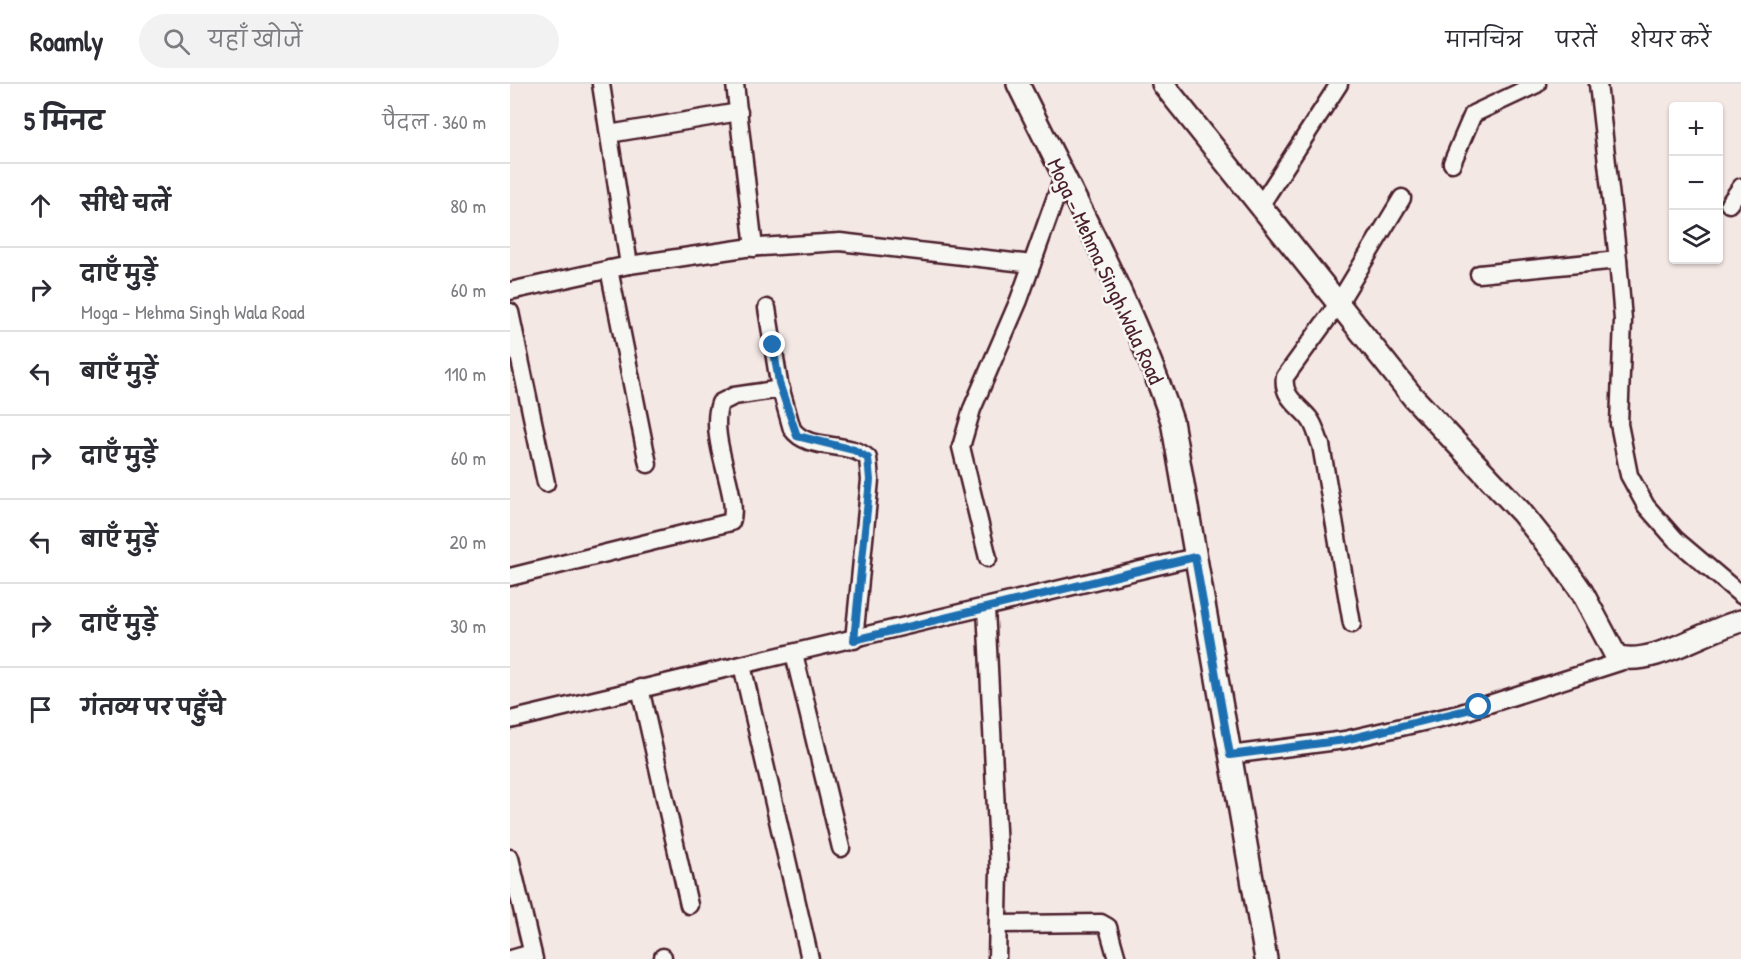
<!DOCTYPE html>
<html lang="hi">
<meta charset="utf-8">
<style>
:root{--surface:#fff;--page:#f2f2f3;--text:#2b2b33;--muted:#7c7c81;--line:#e1e1e2}
body{margin:0;font-family:"Patrick Hand","Playpen Sans Deva",sans-serif;background:var(--page);color:var(--text)}
.controls{position:absolute;right:18px;top:18px;display:grid;overflow:hidden;border-radius:6px;box-shadow:0 2px 4px #0004}
.controls button{width:54px;height:54px;display:grid;place-items:center;padding:0;border:0;border-bottom:2px solid var(--line);background:var(--surface);color:var(--text);font:30px sans-serif}
.stop{position:absolute;width:18px;height:18px;margin:-14px;border:4px solid #1f6fb2;border-radius:50%;background:#fff}
.stop.end{background:#1f6fb2;border-color:#fff;box-shadow:0 2px 6px #0008}
.list{margin:0;padding:0;list-style:none}
h2{display:flex;justify-content:space-between;align-items:center;height:78px;margin:0;padding:0 24px;font-size:26px}
h2 small{font-size:20px;font-weight:400;color:var(--muted)}
.list li{display:grid;grid-template-columns:39px 1fr auto;gap:18px;align-items:center;box-sizing:border-box;height:84px;padding:0 24px;border-top:2px solid var(--line)}
.list b{display:block;font-size:22px;white-space:nowrap}
.list p{margin:0;font-size:20px;white-space:nowrap;color:var(--muted)}
.list em{font-size:20px;font-style:normal;color:var(--muted)}
.icon{flex:none;width:33px;height:33px;fill:none;stroke:currentColor;stroke-width:2;stroke-linecap:round;stroke-linejoin:round}
.map{position:relative;flex:none;width:1231px;height:875px;overflow:hidden}
header{display:flex;align-items:center;gap:36px;box-sizing:border-box;height:84px;padding:0 30px;background:var(--surface);border-bottom:2px solid var(--line)}
header strong{font-size:28px}
nav{display:flex;gap:33px;margin-inline-start:auto;font-size:21px}
.search{width:420px;height:54px;background:var(--page);display:flex;align-items:center;gap:15px;box-sizing:border-box;padding:0 21px;border-radius:33px;color:var(--muted);font-size:22px}
main{display:flex}
aside{flex:1;background:var(--surface)}
.map>svg:first-child{display:block}
.lines{fill:none;stroke-linecap:round;stroke-linejoin:round}
.minor-casing{stroke:#4a1f2b;stroke-width:21}
.tertiary-casing{stroke:#4a1f2b;stroke-width:26}
.minor{stroke:#f6f6f2;stroke-width:16}
.tertiary{stroke:#f6f6f2;stroke-width:21}
.route{stroke:#1f6fb2;stroke-width:8}
.labels{text-anchor:middle;stroke-width:5;stroke-linejoin:round;paint-order:stroke}
.street-label{font-size:22px;fill:#4a1f2b;stroke:#f6f6f2}
</style>
<header>
<strong>Roamly</strong>
<div class="search"><svg class="icon" aria-label="search" viewBox="0 0 24 24"><circle cx="10" cy="10" r="6"/><path d="M15 15l6 6"/></svg>यहाँ खोजें</div>
<nav><a>मानचित्र</a><a>परतें</a><a>शेयर करें</a></nav>
</header>
<main>
<aside>
<h2>5 मिनट<small>पैदल · 360 m</small></h2>
<ul class="list">
<li><svg class="icon" aria-label="ahead" viewBox="0 0 24 24"><path d="M12 20V5M6 11l6-6 6 6"/></svg><div><b>सीधे चलें</b></div><em>80 m</em></li>
<li><svg class="icon" aria-label="right" viewBox="0 0 24 24"><path d="M7 20v-9h11M14 6l5 5-5 5"/></svg><div><b>दाएँ मुड़ें</b><p>Moga - Mehma Singh Wala Road</p></div><em>60 m</em></li>
<li><svg class="icon" aria-label="left" viewBox="0 0 24 24"><path d="M17 20v-9H6M10 6l-5 5 5 5"/></svg><div><b>बाएँ मुड़ें</b></div><em>110 m</em></li>
<li><svg class="icon" aria-label="right" viewBox="0 0 24 24"><path d="M7 20v-9h11M14 6l5 5-5 5"/></svg><div><b>दाएँ मुड़ें</b></div><em>60 m</em></li>
<li><svg class="icon" aria-label="left" viewBox="0 0 24 24"><path d="M17 20v-9H6M10 6l-5 5 5 5"/></svg><div><b>बाएँ मुड़ें</b></div><em>20 m</em></li>
<li><svg class="icon" aria-label="right" viewBox="0 0 24 24"><path d="M7 20v-9h11M14 6l5 5-5 5"/></svg><div><b>दाएँ मुड़ें</b></div><em>30 m</em></li>
<li><svg class="icon" aria-label="arrive" viewBox="0 0 24 24"><path d="M6 21V4h12l-3 4 3 4H6"/></svg><div><b>गंतव्य पर पहुँचे</b></div></li>
</ul>
</aside>
<div class="map">
<svg width="1231" height="875" viewBox="0 0 1231 875">
<rect width="100%" height="100%" fill="#f4e8e5"/>
<filter id="ink" filterUnits="userSpaceOnUse"><feTurbulence type="fractalNoise" baseFrequency=".0167" numOctaves="2"/><feDisplacementMap in="SourceGraphic" scale="12" xChannelSelector="R" yChannelSelector="G"/><feConvolveMatrix kernelMatrix="1 2 1 2 8 2 1 2 1" color-interpolation-filters="sRGB"/></filter>
<g filter="url(#ink)">
<g class="lines">
<defs>
<g id="minor">
<polyline points="225,0 244,164"/>
<polyline points="1088,0 1108,176 1113,236 1109,340 1119,391 1136,422 1165,455 1231,511"/>
<polyline points="99,50 229,28"/>
<polyline points="942,79 963,30 1027,0"/>
<polyline points="1219,120 1231,103"/>
<polyline points="750,122 829,0"/>
<polyline points="119,181 235,164 330,158 522,180"/>
<polyline points="99,185 138,380"/>
<polyline points="969,190 1108,176"/>
<polyline points="0,207 119,181 91,0"/>
<path d="M 257,224 L 269,299 L 282,345 C 298,368 338,356 358,374 L 360,396 L 344,556"/>
<polyline points="0,228 36,399"/>
<polyline points="478,474 451,363 462,325 509,216 553,93"/>
<path d="M 0,493 L 221,438 C 231,413 197,355 210,319 L 224,312 L 271,305"/>
<polyline points="476,524 489,786 487,875"/>
<path d="M 842,540 L 811,361 C 807,352 805,341 799,334 C 787,320 772,312 775,293 L 828,220 L 892,114"/>
<polyline points="284,570 331,764"/>
<polyline points="232,581 300,875"/>
<polyline points="130,604 179,821"/>
<polyline points="0,636 685,473"/>
<polyline points="720,671 835,656 948,630 1116,576"/>
<polyline points="0,774 24,875"/>
<polyline points="488,840 591,839 598,843 607,875"/>
<polyline points="153,873 153,875"/>
<polyline points="1,875 22,869"/>
</g>
<g id="tertiary">
<path d="M 508,0 C 562,111 623,220 662,337 L 756,875"/>
<path d="M 653,0 L 903,313 L 1011,428 L 1051,478 L 1072,508 L 1106,572 C 1140,584 1196,546 1231,537"/>
</g>
</defs>
<!-- minor casing -->
<use href="#minor" class="minor-casing"/>
<!-- tertiary casing -->
<use href="#tertiary" class="tertiary-casing"/>
<!-- minor -->
<use href="#minor" class="minor"/>
<!-- tertiary -->
<use href="#tertiary" class="tertiary"/>
</g>
</g>
<g class="lines" filter="url(#ink)">
<!-- route -->
<polyline class="route" points="263,261 269,299 287,352 344,366 358,374 360,396 344,556 685,473 720,671 835,656 969,623"/>
</g>
<g class="labels">
<!-- street labels -->
<g class="street-label">
<text transform="translate(596 187) rotate(65)" y="8">Moga - Mehma Singh Wala Road</text>
</g>
</g>
</svg>
<div class="controls">
<button>+</button>
<button>−</button>
<button><svg class="icon" aria-label="layers" viewBox="0 0 24 24"><path d="M12 4l9 5-9 5-9-5zM3 14l9 5 9-5"/></svg></button>
</div>
<div class="stop" style="left:969px;top:623px"></div>
<div class="stop end" style="left:263px;top:261px"></div>
</div>
</main>
